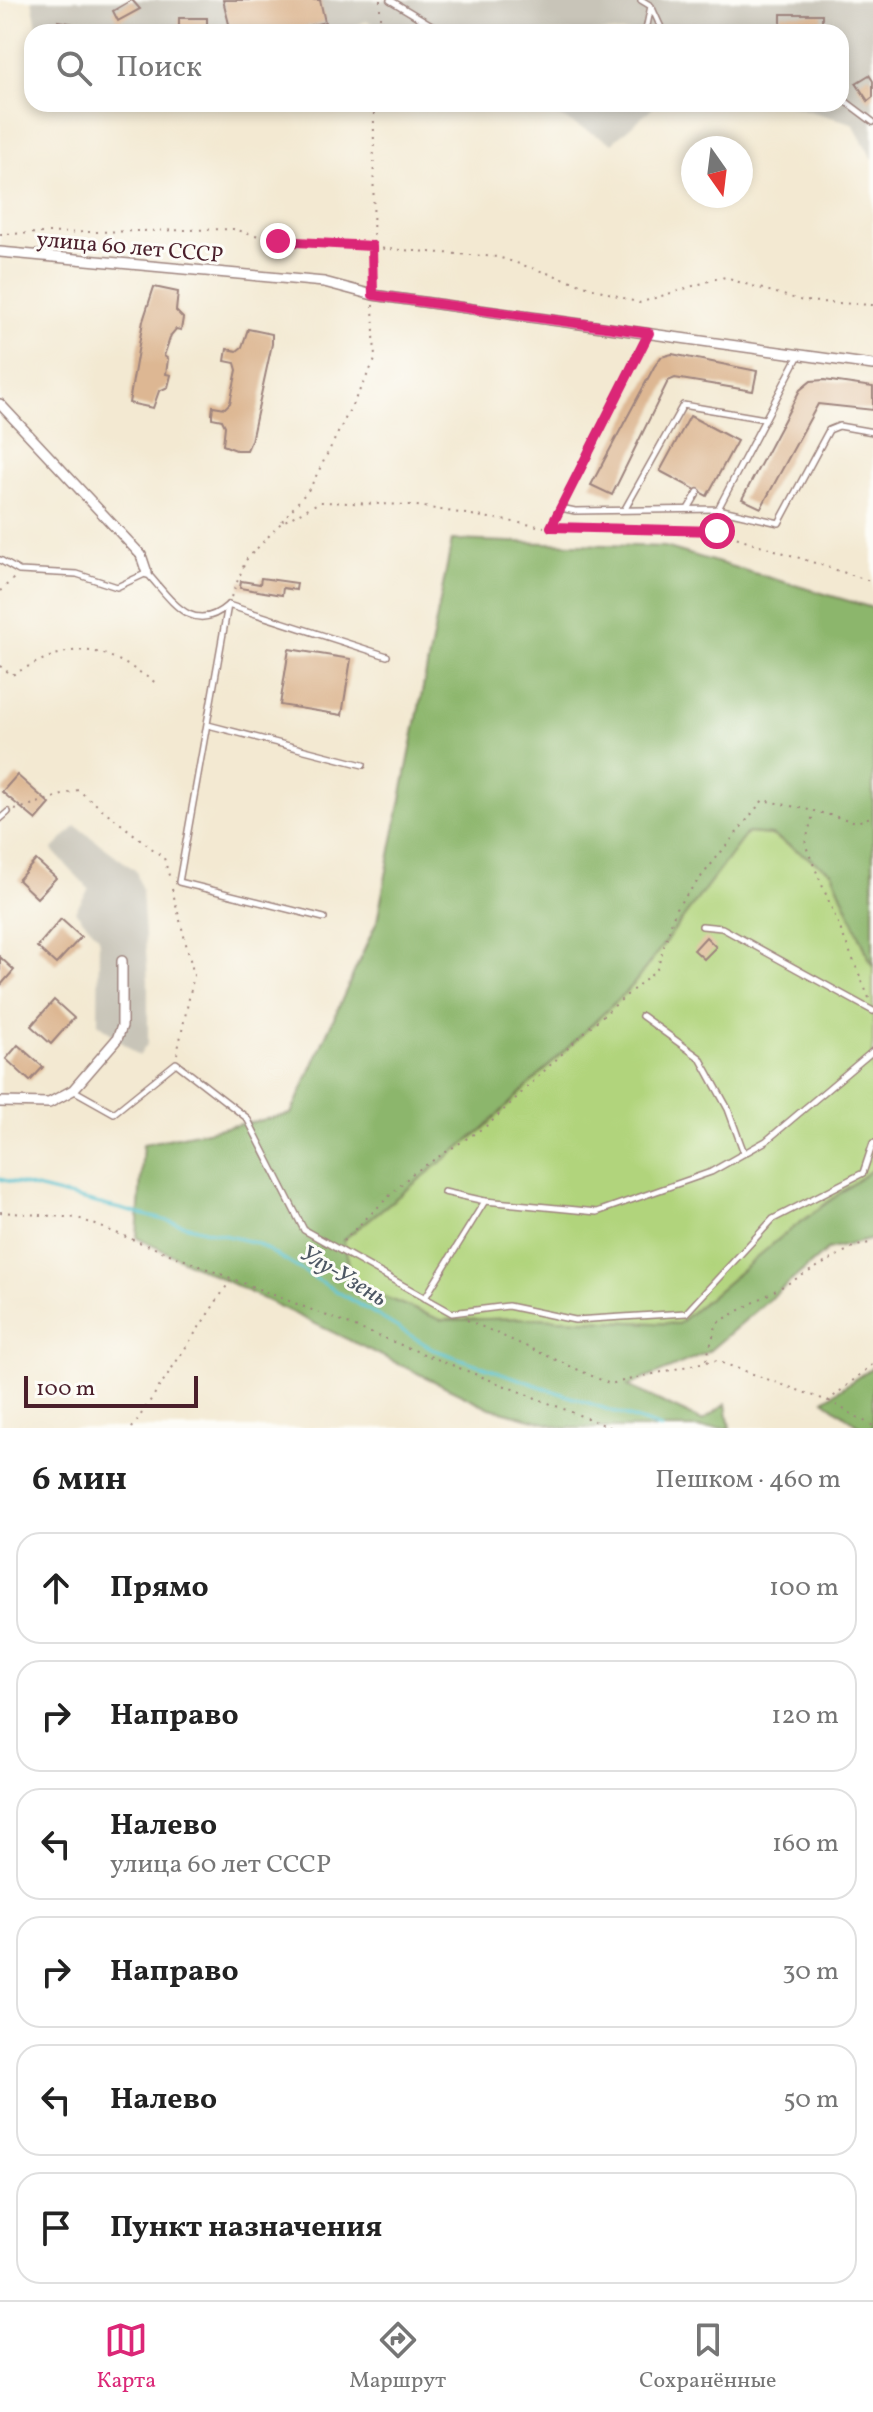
<!DOCTYPE html>
<html lang="ru">
<meta charset="utf-8">
<style>
:root{--surface:#fff;--page:#f6f6f6;--text:#222;--muted:#767676;--line:#e0e0e0;--accent:#db2777}
body{margin:0;font-family:Vollkorn,serif;background:var(--page);color:var(--text)}
.compass{position:absolute;left:681px;top:136px;width:72px;height:72px;border-radius:50%;background:var(--surface);box-shadow:0 4px 12px #0003;rotate:166deg}
.scale{position:absolute;left:24px;bottom:20px;width:174px;box-sizing:border-box;padding-left:8px;border:4px solid #4a1f2b;border-top:0;font-size:22px;line-height:28px;white-space:nowrap;color:#4a1f2b;-webkit-text-stroke:6px #fdfcf7;paint-order:stroke}
.stop{position:absolute;width:24px;height:24px;margin:-18px;border:6px solid #db2777;border-radius:50%;background:#fff}
.stop.end{background:#db2777;border-color:#fff;box-shadow:0 2px 8px #0008}
.list{margin:0;padding:0;list-style:none}
h2{display:flex;justify-content:space-between;align-items:center;height:104px;margin:0;padding:0 32px;font-size:34px}
h2 small{font-size:26px;font-weight:400;color:var(--muted)}
.list li{display:grid;grid-template-columns:52px 1fr auto;gap:24px;align-items:center;box-sizing:border-box;height:112px;margin:0 16px 16px;padding:0 16px;border:2px solid var(--line);border-radius:24px}
.list b{display:block;font-size:30px;white-space:nowrap}
.list p{margin:0;font-size:26px;white-space:nowrap;color:var(--muted)}
.list em{font-size:26px;font-style:normal;color:var(--muted)}
.icon{flex:none;width:44px;height:44px;fill:none;stroke:currentColor;stroke-width:2;stroke-linecap:round;stroke-linejoin:round}
.map{position:relative;flex:none;width:873px;height:1428px;overflow:hidden}
.search{position:absolute;background:var(--surface);box-shadow:0 4px 12px #0003;left:24px;right:24px;top:24px;height:88px;display:flex;align-items:center;gap:20px;box-sizing:border-box;padding:0 28px;border-radius:24px;color:var(--muted);font-size:30px}
.sheet{height:872px;background:var(--surface)}
nav{display:flex;justify-content:space-around;align-items:center;box-sizing:border-box;height:112px;border-top:2px solid var(--line);background:var(--surface);font-size:22px;color:var(--muted)}
nav a{display:grid;justify-items:center;gap:4px}
nav .on{color:var(--accent)}
.map>svg:first-child{display:block}
.industrial{fill:#c8c4b8}
.green{fill:#b1d47c;stroke:#7e7a54;stroke-width:2}
.forest{fill:#8cb66c;stroke:#6b6a4c;stroke-width:2}
.lines{fill:none;stroke-linecap:round;stroke-linejoin:round}
.stream{stroke:#55c1cf;stroke-width:3}
.building{fill:#ddb793}
.lane-casing{stroke:#9e847e;stroke-width:8}
.street-casing{stroke:#9e847e;stroke-width:12}
.path{stroke:#9e847e;stroke-width:2;stroke-dasharray:2 6;stroke-linecap:butt}
.lane{stroke:#fff;stroke-width:5}
.street{stroke:#fff;stroke-width:9}
.route{stroke:#db2777;stroke-width:10}
.labels{text-anchor:middle;stroke-width:6;stroke-linejoin:round;paint-order:stroke}
.street-label{font-size:22px;fill:#4a1f2b;stroke:#fdfcf7}
.water-label{font-size:24px;font-style:italic;fill:#4e5864;stroke:#fdfcf7}
</style>
<div class="map">
<svg width="873" height="1428" viewBox="0 0 873 1428">
<rect width="100%" height="100%" fill="#fdfcf7"/>
<filter id="ink" filterUnits="userSpaceOnUse"><feTurbulence type="fractalNoise" baseFrequency=".0125" numOctaves="2"/><feDisplacementMap in="SourceGraphic" scale="16" xChannelSelector="R" yChannelSelector="G"/><feConvolveMatrix kernelMatrix="1 2 1 2 8 2 1 2 1" color-interpolation-filters="sRGB"/></filter>
<filter id="wash" filterUnits="userSpaceOnUse"><feTurbulence type="fractalNoise" baseFrequency=".006" numOctaves="4" result="noise"/><feDisplacementMap in="SourceGraphic" scale="32" xChannelSelector="R" yChannelSelector="G"/><feGaussianBlur stdDeviation="1.8" result="paint"/><feColorMatrix in="noise" values="0 0 0 0 0 0 0 0 0 0 0 0 0 0 0 0 0 1.4 0 .05"/><feComposite in="paint" operator="in"/></filter>
<g filter="url(#wash)">
<rect width="100%" height="100%" fill="#f3e9d2"/>
<!-- industrial -->
<g class="industrial">
<polygon points="32,0 873,0 873,160 852,123 785,104 841,104 841,32 389,32 367,21 339,32 38,32"/>
<polygon points="534,104 657,104 612,143"/>
<polygon points="76,826 136,871 142,891 148,981 148,1043 139,1056 98,1023 99,937 75,911 89,889 52,850"/>
</g>
<!-- green -->
<polygon class="green" points="747,833 771,835 832,872 873,967 873,1169 786,1233 678,1324 534,1318 441,1320 354,1285 343,1240 483,1129 632,986"/>
<!-- forest -->
<g class="forest">
<polygon points="452,540 665,547 873,608 873,967 832,872 772,835 747,833 632,986 483,1129 343,1240 354,1285 441,1320 534,1318 678,1324 786,1233 873,1169 873,1239 827,1250 708,1352 628,1386 702,1421 726,1404 730,1428 564,1428 490,1408 137,1238 143,1144 291,1114 377,921"/>
<polygon points="873,1367 873,1428 862,1428 824,1400"/>
</g>
<g class="lines">
<!-- stream -->
<polyline class="stream" points="0,1179 256,1243 435,1350 661,1428"/>
</g>
<g id="blocks">
<!-- building -->
<g class="building">
<polygon points="132,0 140,9 118,21 113,11"/>
<polygon points="223,0 320,0 325,22 284,32 231,32"/>
<rect x="781" y="14" width="41" height="18"/>
<rect x="179" y="18" width="28" height="12"/>
<polygon points="58,21 75,24 74,32 56,32"/>
<polygon points="869,75 873,81 873,97 868,101 856,83"/>
<polygon points="154,287 178,292 176,311 183,318 181,330 176,329 171,335 164,356 168,359 166,374 171,375 168,387 159,391 153,408 129,403 143,321"/>
<polygon points="248,329 272,334 272,344 251,441 247,450 236,450 223,445 225,426 222,420 212,418 212,414 213,406 225,408 230,403 237,370 235,363 225,361 227,349 237,351 242,347"/>
<polygon points="672,354 757,371 753,391 675,378 668,381 612,495 591,485 654,367 661,357"/>
<polygon points="824,380 873,387 873,410 818,404 761,508 742,499 800,390 811,381"/>
<polygon points="690,416 737,441 707,496 660,471"/>
<polygon points="261,578 297,583 296,590 283,588 282,595 240,588 241,581 260,584"/>
<polygon points="289,649 351,659 342,715 280,705"/>
<polygon points="17,775 50,804 36,820 2,792"/>
<polygon points="36,860 56,878 37,898 18,880"/>
<polygon points="61,919 81,937 56,964 37,947"/>
<polygon points="706,937 716,947 704,959 694,950"/>
<polygon points="0,957 14,970 0,986"/>
<polygon points="54,1000 74,1018 51,1044 31,1026"/>
<polygon points="18,1045 43,1067 30,1081 6,1059"/>
</g>
</g>
</g>
<g filter="url(#ink)">
<use href="#blocks" fill-opacity="0" stroke="#9e847e" stroke-width="2"/>
<g class="lines">
<defs>
<g id="lane">
<polyline points="390,0 443,32"/>
<polyline points="652,8 663,32"/>
<polyline points="641,32 646,30 651,6 641,0"/>
<polyline points="841,98 873,122"/>
<polyline points="561,508 575,511 718,509 799,355"/>
<polyline points="625,509 683,405 765,419"/>
<polyline points="688,509 698,492"/>
<polyline points="718,509 779,523 829,430 839,426 873,432"/>
<polyline points="551,527 648,334"/>
<path d="M 0,560 L 19,571 L 77,574 L 117,587 L 147,573 C 171,599 192,637 228,605"/>
<polyline points="228,605 179,882 324,918"/>
<polyline points="228,605 387,656"/>
<polyline points="208,725 363,765"/>
<polyline points="0,819 8,812"/>
<polyline points="702,926 722,928 873,1011"/>
<polyline points="642,1016 700,1058 728,1109 744,1153"/>
<polyline points="73,1090 114,1113 176,1063 247,1118 304,1230 452,1313 508,1306 575,1320 686,1313 773,1219 863,1173 873,1143"/>
<polyline points="444,1192 485,1201"/>
<polyline points="425,1298 485,1201 597,1212 711,1172 766,1141 873,1051"/>
</g>
<g id="street">
<polyline points="0,252 324,282 373,295 873,365"/>
<polyline points="0,404 141,555 147,573"/>
<polyline points="0,1102 49,1103 73,1090 117,1039 122,1026 122,961"/>
</g>
</defs>
<!-- lane casing -->
<use href="#lane" class="lane-casing"/>
<!-- street casing -->
<use href="#street" class="street-casing"/>
<!-- path -->
<g class="path">
<polyline points="380,0 380,32"/>
<polyline points="0,234 233,229 278,241 498,257 639,303 722,277 803,301 873,305"/>
<polyline points="373,283 374,104"/>
<polyline points="282,521 310,488 375,360 373,305"/>
<polyline points="562,527 717,531 873,582"/>
<polyline points="0,591 14,578"/>
<polyline points="231,597 246,560 281,523 320,502 411,505 544,527"/>
<path d="M 0,666 L 12,675 C 76,640 96,642 156,683"/>
<polyline points="15,810 78,790 164,858 170,879"/>
<polyline points="172,889 194,975 177,1054"/>
<polyline points="869,998 805,844 814,811 857,822 873,816"/>
<polyline points="0,1212 78,1218 612,1428"/>
<polyline points="343,1241 412,1174 489,1124 592,1025 657,969 676,908 763,800 814,811"/>
<polyline points="467,1320 610,1384 714,1360 828,1401 873,1364"/>
<polyline points="706,1360 717,1323 853,1247 873,1242"/>
<polyline points="829,1401 873,1426"/>
<polyline points="132,1428 232,1278"/>
</g>
<!-- lane -->
<use href="#lane" class="lane"/>
<!-- street -->
<use href="#street" class="street"/>
</g>
</g>
<g class="lines" filter="url(#ink)">
<!-- route -->
<polyline class="route" points="278,241 372,246 373,295 649,333 551,527 717,531"/>
</g>
<g class="labels">
<!-- street labels -->
<g class="street-label">
<text transform="translate(130 246) rotate(5)" y="8">улица 60 лет СССР</text>
</g>
<!-- water labels -->
<g class="water-label">
<text transform="translate(344 1275) rotate(31)" y="8">Улу-Узень</text>
</g>
</g>
</svg>
<svg class="compass" viewBox="-18 -18 36 36"><path d="M0-13l5 13h-10z" fill="#e53935"/><path d="M0 13l5-13h-10z" fill="#767676"/></svg>
<div class="scale">100 m</div>
<div class="stop" style="left:717px;top:531px"></div>
<div class="stop end" style="left:278px;top:241px"></div>
<div class="search"><svg class="icon" aria-label="search" viewBox="0 0 24 24"><circle cx="10" cy="10" r="6"/><path d="M15 15l6 6"/></svg>Поиск</div>
</div>
<section class="sheet">
<h2>6 мин<small>Пешком · 460 m</small></h2>
<ul class="list">
<li><svg class="icon" aria-label="ahead" viewBox="0 0 24 24"><path d="M12 20V5M6 11l6-6 6 6"/></svg><div><b>Прямо</b></div><em>100 m</em></li>
<li><svg class="icon" aria-label="right" viewBox="0 0 24 24"><path d="M7 20v-9h11M14 6l5 5-5 5"/></svg><div><b>Направо</b></div><em>120 m</em></li>
<li><svg class="icon" aria-label="left" viewBox="0 0 24 24"><path d="M17 20v-9H6M10 6l-5 5 5 5"/></svg><div><b>Налево</b><p>улица 60 лет СССР</p></div><em>160 m</em></li>
<li><svg class="icon" aria-label="right" viewBox="0 0 24 24"><path d="M7 20v-9h11M14 6l5 5-5 5"/></svg><div><b>Направо</b></div><em>30 m</em></li>
<li><svg class="icon" aria-label="left" viewBox="0 0 24 24"><path d="M17 20v-9H6M10 6l-5 5 5 5"/></svg><div><b>Налево</b></div><em>50 m</em></li>
<li><svg class="icon" aria-label="arrive" viewBox="0 0 24 24"><path d="M6 21V4h12l-3 4 3 4H6"/></svg><div><b>Пункт назначения</b></div></li>
</ul>
</section>
<nav>
<a class="on"><svg class="icon" aria-label="map" viewBox="0 0 24 24"><path d="M3 6l6-2 6 2 6-2v14l-6 2-6-2-6 2zM9 4v14M15 6v14"/></svg>Карта</a>
<a><svg class="icon" aria-label="directions" viewBox="0 0 24 24"><path d="M12 3l9 9-9 9-9-9zM9 14v-3h6M13 9l2 2-2 2"/></svg>Маршрут</a>
<a><svg class="icon" aria-label="saved" viewBox="0 0 24 24"><path d="M7 4h10v16l-5-4-5 4z"/></svg>Сохранённые</a>
</nav>
